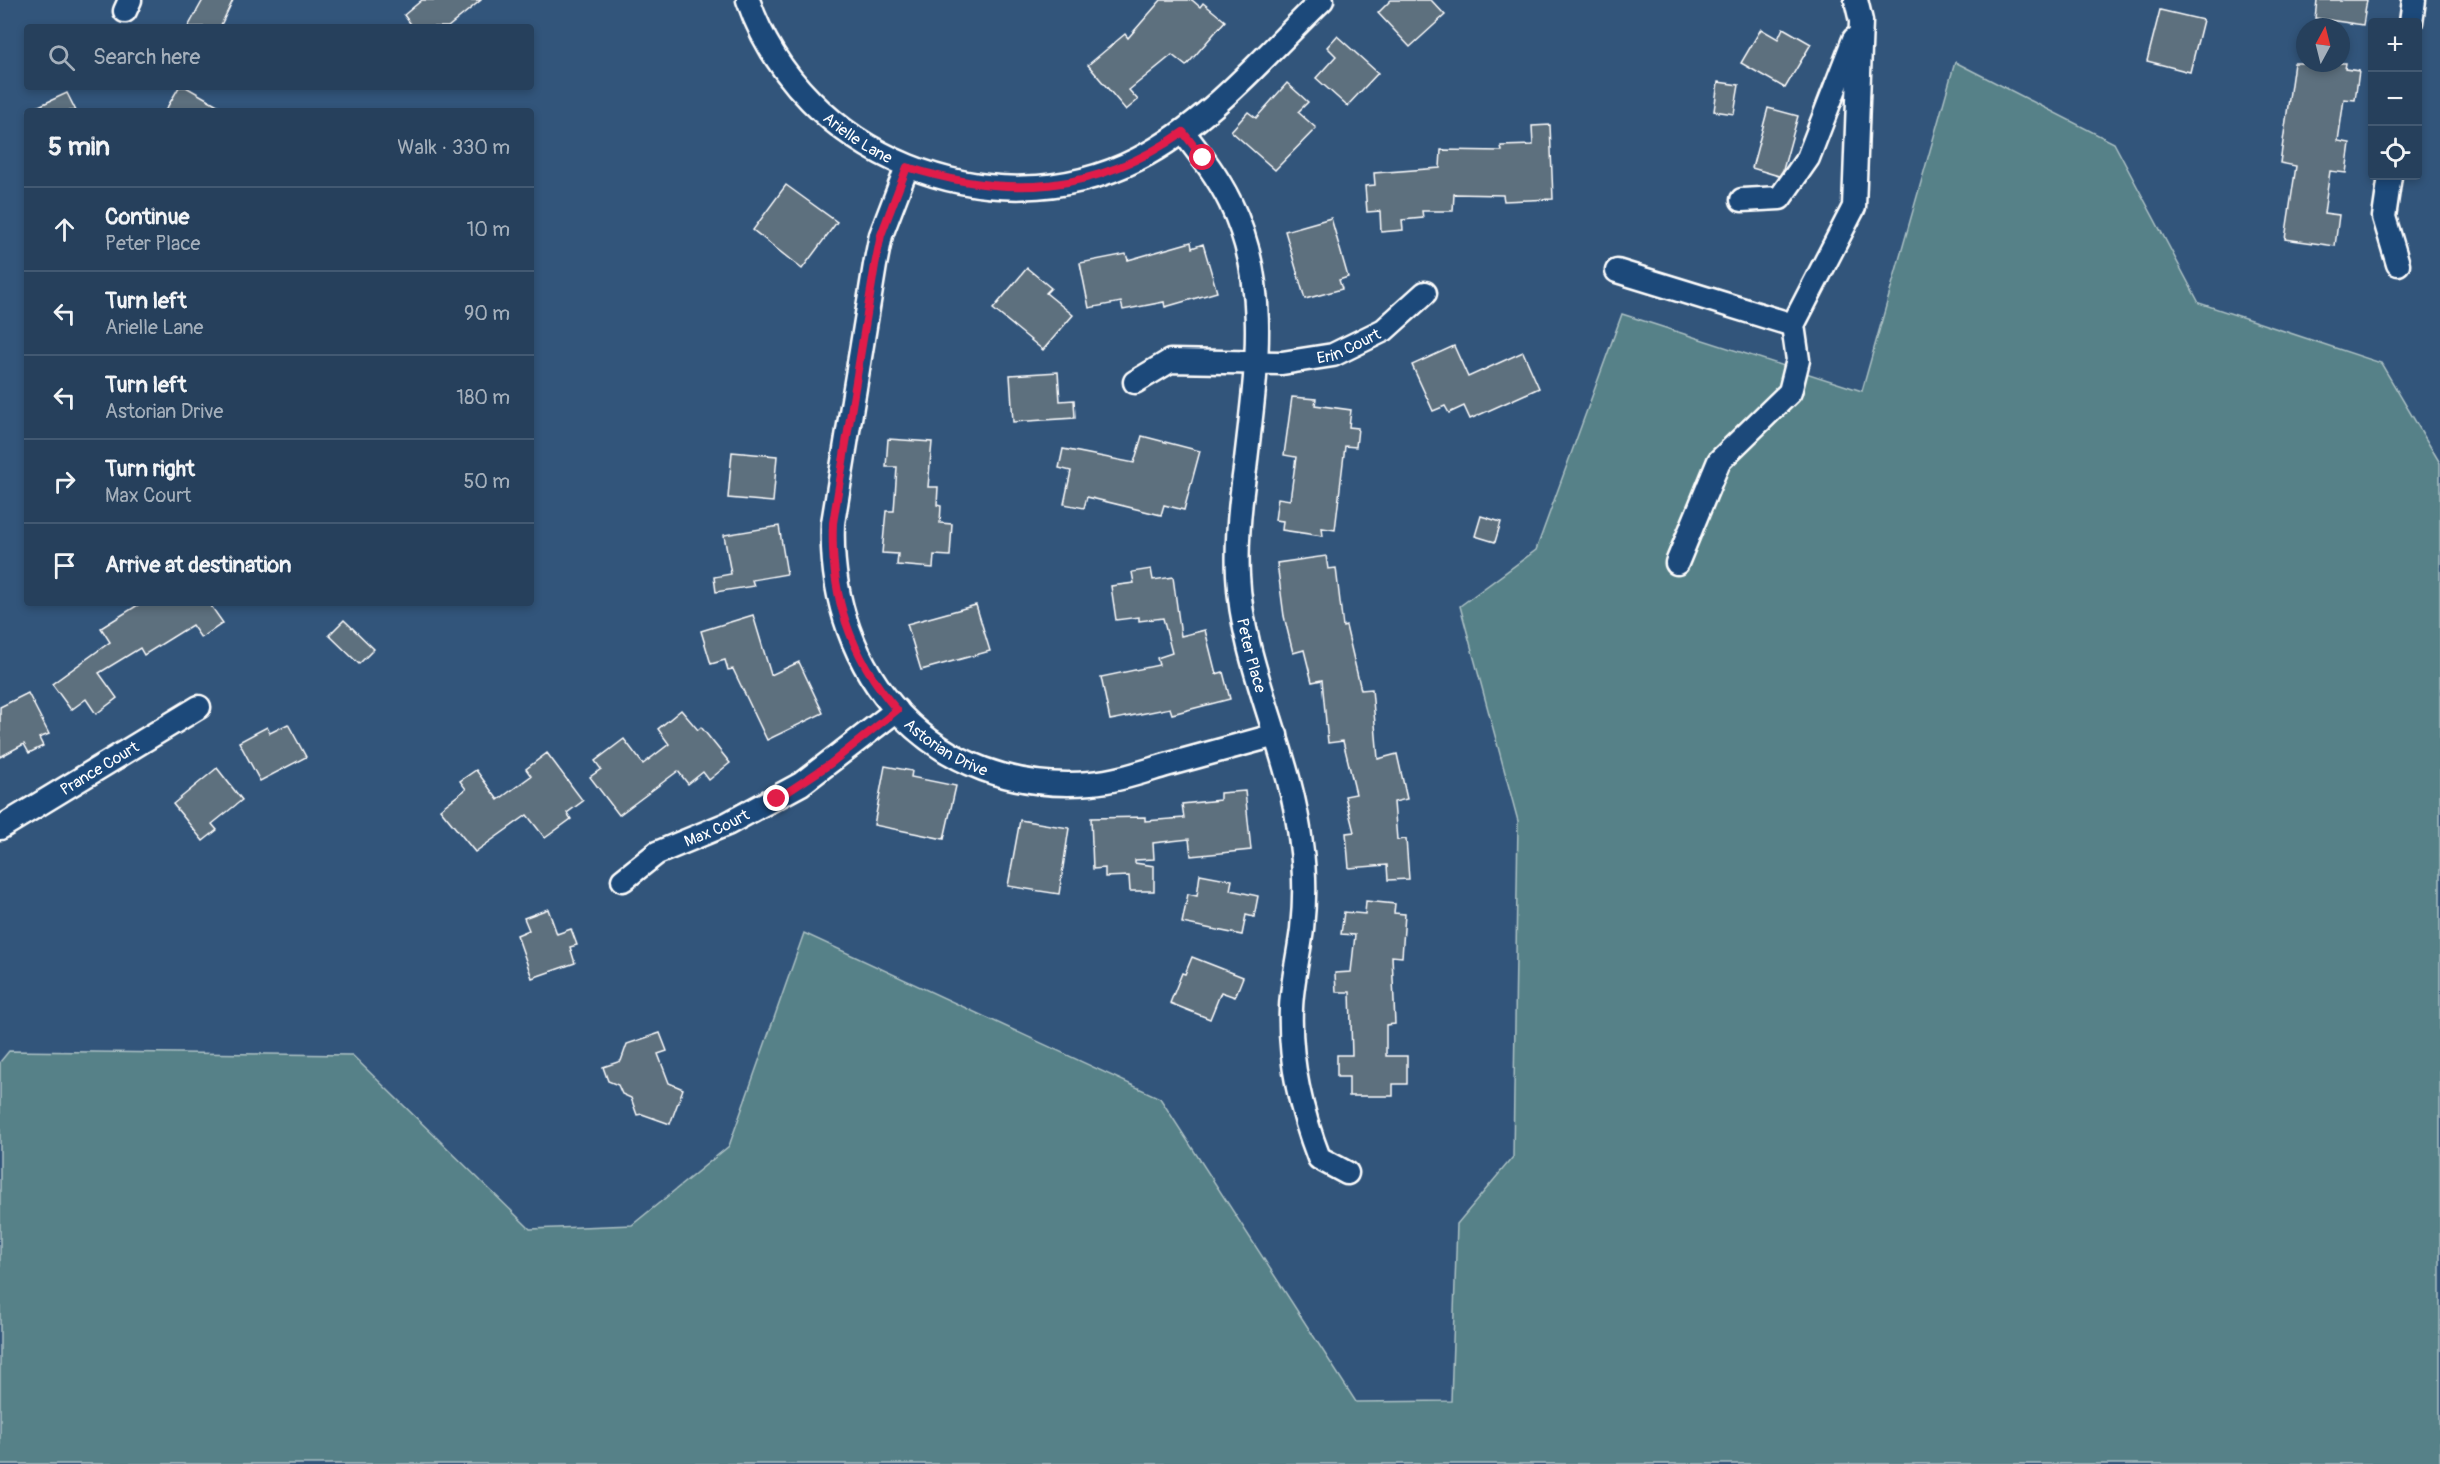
<!DOCTYPE html>
<meta charset="utf-8">
<style>
:root{--surface:#26405c;--page:#2e4762;--text:#f1f3f6;--muted:#a4afbb;--line:#425972}
body{margin:0;font-family:Pangolin,sans-serif;background:var(--page);color:var(--text)}
.controls{position:absolute;right:18px;top:18px;display:grid;overflow:hidden;border-radius:6px;box-shadow:0 3px 9px #0003}
.controls button{width:54px;height:54px;display:grid;place-items:center;padding:0;border:0;border-bottom:2px solid var(--line);background:var(--surface);color:var(--text);font:30px sans-serif}
.compass{position:absolute;left:2296px;top:18px;width:54px;height:54px;border-radius:50%;background:var(--surface);box-shadow:0 3px 9px #0003;rotate:7deg}
.stop{position:absolute;width:18px;height:18px;margin:-14px;border:4px solid #e11d48;border-radius:50%;background:#fff}
.stop.end{background:#e11d48;border-color:#fff;box-shadow:0 2px 6px #0008}
.list{margin:0;padding:0;list-style:none}
h2{display:flex;justify-content:space-between;align-items:center;height:78px;margin:0;padding:0 24px;font-size:26px}
h2 small{font-size:20px;font-weight:400;color:var(--muted)}
.list li{display:grid;grid-template-columns:39px 1fr auto;gap:18px;align-items:center;box-sizing:border-box;height:84px;padding:0 24px;border-top:2px solid var(--line)}
.list b{display:block;font-size:22px;white-space:nowrap}
.list p{margin:0;font-size:20px;white-space:nowrap;color:var(--muted)}
.list em{font-size:20px;font-style:normal;color:var(--muted)}
.icon{flex:none;width:33px;height:33px;fill:none;stroke:currentColor;stroke-width:2;stroke-linecap:round;stroke-linejoin:round}
.map{position:relative;flex:none;width:2440px;height:1464px;overflow:hidden}
.search{position:absolute;background:var(--surface);box-shadow:0 3px 9px #0003;left:24px;top:24px;width:510px;height:66px;display:flex;align-items:center;gap:15px;box-sizing:border-box;padding:0 21px;border-radius:6px;color:var(--muted);font-size:22px}
.panel{position:absolute;background:var(--surface);box-shadow:0 3px 9px #0003;left:24px;top:108px;width:510px;height:498px;border-radius:6px}
.map>svg:first-child{display:block}
.green{fill:#578188;stroke:#abc0c4;stroke-width:1.5}
.building{fill:#5d6f7e;stroke:#fff;stroke-width:1.5}
.lines{fill:none;stroke-linecap:round;stroke-linejoin:round}
.minor-casing{stroke:#fff;stroke-width:27}
.minor{stroke:#1f4a7a;stroke-width:22}
.route{stroke:#e11d48;stroke-width:8}
.labels{text-anchor:middle;stroke-width:4.5;stroke-linejoin:round;paint-order:stroke}
.street-label{font-size:16px;fill:#fff;stroke:#1f4a7a}
</style>
<div class="map">
<svg width="2440" height="1464" viewBox="0 0 2440 1464">
<rect width="100%" height="100%" fill="#32557b"/>
<filter id="ink" filterUnits="userSpaceOnUse"><feTurbulence type="fractalNoise" baseFrequency=".0167" numOctaves="2"/><feDisplacementMap in="SourceGraphic" scale="12" xChannelSelector="R" yChannelSelector="G"/><feConvolveMatrix kernelMatrix="1 2 1 2 8 2 1 2 1" color-interpolation-filters="sRGB"/></filter>
<g filter="url(#ink)">
<!-- green -->
<polygon class="green" points="1955,62 2114,143 2199,303 2381,363 2440,463 2440,1464 0,1464 0,1062 9,1051 352,1055 530,1229 632,1225 729,1146 804,933 1160,1098 1356,1402 1451,1401 1457,1224 1513,1157 1518,821 1460,606 1536,550 1622,314 1862,391"/>
<!-- building -->
<g class="building">
<polygon points="203,0 233,0 220,27 188,27"/>
<polygon points="422,0 481,0 448,27 413,27 404,15"/>
<polygon points="1161,0 1192,0 1200,7 1203,3 1225,21 1186,66 1172,55 1129,90 1138,100 1126,110 1088,65 1125,34 1128,38"/>
<polygon points="1391,0 1431,0 1445,15 1410,47 1378,13"/>
<polygon points="2317,0 2367,0 2363,25 2315,18"/>
<polygon points="2160,10 2203,20 2190,72 2147,61"/>
<polygon points="1783,28 1811,44 1785,88 1741,63 1761,29 1778,39"/>
<polygon points="1337,36 1378,73 1347,106 1316,78 1336,56 1327,47"/>
<polygon points="2294,63 2346,63 2345,69 2359,71 2355,100 2344,99 2338,141 2350,143 2346,173 2330,171 2324,213 2339,215 2335,246 2285,239 2296,166 2280,163"/>
<polygon points="1718,82 1739,85 1734,114 1714,111"/>
<polygon points="1287,83 1308,102 1298,112 1316,128 1275,170 1231,131 1248,112 1256,118"/>
<polygon points="179,87 186,87 228,111 165,111"/>
<polygon points="67,93 76,111 28,111"/>
<polygon points="1768,108 1798,116 1783,170 1779,176 1752,168"/>
<polygon points="1550,125 1553,199 1504,201 1503,195 1454,194 1453,211 1422,211 1423,218 1402,220 1403,230 1381,232 1380,211 1367,212 1365,186 1375,185 1374,173 1440,168 1441,150 1502,151 1501,146 1533,145 1532,126"/>
<polygon points="786,185 837,222 802,269 753,230"/>
<polygon points="1331,218 1348,277 1339,280 1342,289 1305,299 1285,231"/>
<polygon points="1191,242 1192,248 1203,244 1217,292 1165,307 1164,302 1123,310 1121,302 1089,308 1080,263 1126,254 1128,260"/>
<polygon points="1027,268 1051,288 1046,293 1073,315 1043,350 993,309"/>
<polygon points="1454,346 1468,377 1523,352 1539,388 1470,419 1464,406 1449,413 1445,406 1433,411 1412,365"/>
<polygon points="1058,372 1060,401 1074,400 1075,418 1013,422 1010,375"/>
<polygon points="1292,397 1316,399 1315,405 1351,410 1349,427 1358,428 1356,447 1345,446 1335,530 1322,528 1323,536 1282,530 1283,521 1275,520 1278,498 1290,500 1296,457 1284,455"/>
<polygon points="1142,436 1200,451 1184,510 1164,505 1161,515 1087,497 1084,508 1064,504 1071,471 1059,468 1063,449 1134,463"/>
<polygon points="888,439 932,442 928,487 938,487 937,505 941,506 940,523 952,524 950,556 934,555 933,568 897,565 898,554 882,553 886,511 894,511 897,467 886,467"/>
<polygon points="732,452 777,456 773,502 728,498"/>
<polygon points="1481,516 1501,522 1495,542 1475,536"/>
<polygon points="779,526 787,574 752,580 754,586 716,592 714,577 731,574 724,535"/>
<polygon points="1326,556 1328,569 1336,568 1343,627 1346,626 1361,690 1372,689 1378,759 1397,754 1407,799 1394,802 1397,840 1406,839 1409,879 1388,880 1387,865 1349,868 1346,833 1354,832 1345,796 1356,794 1343,741 1328,743 1322,680 1312,682 1304,650 1293,653 1284,616 1277,563"/>
<polygon points="1151,569 1153,580 1173,577 1181,636 1205,630 1216,674 1223,672 1230,699 1172,714 1170,708 1110,720 1101,677 1159,665 1157,658 1172,653 1163,618 1139,621 1139,617 1116,620 1111,586 1134,583 1132,572"/>
<polygon points="141,603 209,603 223,623 201,638 192,625 144,655 140,648 99,673 117,698 96,714 86,699 71,710 52,684 110,642 101,628"/>
<polygon points="976,605 990,651 921,670 907,624"/>
<polygon points="753,615 771,675 799,662 823,713 767,740 733,669 728,670 725,660 711,664 701,631"/>
<polygon points="344,620 374,649 359,664 329,635"/>
<polygon points="28,693 49,734 39,738 43,746 29,753 24,744 0,757 0,707"/>
<polygon points="681,710 698,730 701,727 730,763 709,780 703,772 688,784 678,771 619,815 590,777 601,769 595,761 624,739 643,764 669,744 658,729"/>
<polygon points="288,724 306,757 260,781 239,742 267,727 270,733"/>
<polygon points="547,753 583,801 567,813 571,819 545,838 527,815 475,852 440,809 466,789 460,781 476,770 498,800 531,776 526,769"/>
<polygon points="885,766 912,771 911,777 956,786 944,839 874,825"/>
<polygon points="217,768 242,800 212,824 217,830 203,841 173,804"/>
<polygon points="1245,791 1251,850 1191,856 1189,839 1153,843 1154,859 1135,860 1135,863 1154,866 1154,891 1130,891 1129,876 1105,877 1105,868 1093,869 1091,818 1145,817 1145,821 1184,818 1182,804 1220,800 1220,793"/>
<polygon points="1020,820 1069,828 1059,894 1008,886"/>
<polygon points="1200,874 1232,880 1230,890 1258,896 1254,917 1246,915 1242,935 1182,923 1188,894 1197,896"/>
<polygon points="1366,901 1395,904 1394,913 1405,914 1402,957 1392,956 1395,1024 1386,1025 1386,1056 1407,1056 1407,1084 1393,1084 1393,1096 1349,1096 1349,1077 1337,1077 1337,1055 1352,1055 1350,992 1336,992 1335,973 1351,972 1355,935 1341,934 1344,912 1365,914"/>
<polygon points="548,909 557,934 571,929 577,945 570,947 575,963 532,978 517,935 529,930 524,918"/>
<polygon points="1192,957 1243,977 1235,997 1221,992 1210,1019 1170,1003 1182,973 1185,974"/>
<polygon points="660,1033 667,1051 658,1054 669,1083 683,1089 670,1124 642,1114 637,1115 631,1098 622,1094 618,1085 608,1081 603,1067 621,1061 627,1044"/>
</g>
<g class="lines">
<defs>
<g id="minor">
<path id="s1" d="M 748,0 C 801,155 991,234 1138,159 C 1210,122 1265,55 1322,0"/>
<polyline points="125,11 130,0"/>
<polyline points="2411,22 2414,0"/>
<path id="s2" d="M 1183,132 C 1200,154 1218,177 1230,202 C 1272,288 1255,378 1245,469 C 1240,504 1236,539 1238,575 C 1242,667 1291,752 1301,844 C 1305,871 1305,901 1302,929 C 1299,955 1292,981 1291,1008 C 1289,1060 1300,1109 1319,1158 L 1347,1173"/>
<path id="s3" d="M 907,167 L 881,235 L 875,265 L 833,523 C 827,675 934,796 1091,783 C 1117,781 1142,772 1166,765 C 1203,755 1239,745 1276,735"/>
<polyline points="2390,176 2384,217 2398,264"/>
<polyline points="1742,200 1780,198 1808,158 1854,39"/>
<polyline points="1617,271 1793,325"/>
<path id="s4" d="M 1135,382 L 1170,361 L 1282,363 L 1333,355 L 1384,330 L 1425,293"/>
<polyline points="1677,563 1719,461 1790,392 1798,360 1793,325 1854,207 1861,21 1856,0"/>
<path id="s5" d="M 0,828 L 199,707"/>
<path id="s6" d="M 623,880 L 657,853 L 727,824 L 801,784 L 897,710"/>
</g>
</defs>
<!-- minor casing -->
<use href="#minor" class="minor-casing"/>
<!-- minor -->
<use href="#minor" class="minor"/>
</g>
</g>
<g class="lines" filter="url(#ink)">
<!-- route -->
<path class="route" d="M 777,799 L 830,764 L 897,710 C 850,656 830,595 833,523 L 875,265 L 881,235 L 907,167 C 1007,199 1095,194 1183,132 L 1203,158"/>
</g>
<g class="labels">
<!-- street labels -->
<g class="street-label">
<text dy="6" stroke="none"><textPath href="#s1" startOffset="180">Arielle Lane</textPath></text>
<text dy="6" stroke="none"><textPath href="#s4" startOffset="222">Erin Court</textPath></text>
<text dy="6" stroke="none"><textPath href="#s2" startOffset="544">Peter Place</textPath></text>
<text dy="6" stroke="none"><textPath href="#s3" startOffset="630">Astorian Drive</textPath></text>
<text dy="6" stroke="none"><textPath href="#s5" startOffset="116">Prance Court</textPath></text>
<text dy="6" stroke="none"><textPath href="#s6" startOffset="108">Max Court</textPath></text>
</g>
</g>
</svg>
<div class="controls">
<button>+</button>
<button>−</button>
<button><svg class="icon" aria-label="locate" viewBox="0 0 24 24"><circle cx="12" cy="12" r="6"/><path d="M12 2v4M12 18v4M2 12h4M18 12h4"/></svg></button>
</div>
<svg class="compass" viewBox="-18 -18 36 36"><path d="M0-13l5 13h-10z" fill="#e53935"/><path d="M0 13l5-13h-10z" fill="#a4afbb"/></svg>
<div class="stop" style="left:1203px;top:158px"></div>
<div class="stop end" style="left:777px;top:799px"></div>
<div class="search"><svg class="icon" aria-label="search" viewBox="0 0 24 24"><circle cx="10" cy="10" r="6"/><path d="M15 15l6 6"/></svg>Search here</div>
<section class="panel">
<h2>5 min<small>Walk · 330 m</small></h2>
<ul class="list">
<li><svg class="icon" aria-label="ahead" viewBox="0 0 24 24"><path d="M12 20V5M6 11l6-6 6 6"/></svg><div><b>Continue</b><p>Peter Place</p></div><em>10 m</em></li>
<li><svg class="icon" aria-label="left" viewBox="0 0 24 24"><path d="M17 20v-9H6M10 6l-5 5 5 5"/></svg><div><b>Turn left</b><p>Arielle Lane</p></div><em>90 m</em></li>
<li><svg class="icon" aria-label="left" viewBox="0 0 24 24"><path d="M17 20v-9H6M10 6l-5 5 5 5"/></svg><div><b>Turn left</b><p>Astorian Drive</p></div><em>180 m</em></li>
<li><svg class="icon" aria-label="right" viewBox="0 0 24 24"><path d="M7 20v-9h11M14 6l5 5-5 5"/></svg><div><b>Turn right</b><p>Max Court</p></div><em>50 m</em></li>
<li><svg class="icon" aria-label="arrive" viewBox="0 0 24 24"><path d="M6 21V4h12l-3 4 3 4H6"/></svg><div><b>Arrive at destination</b></div></li>
</ul>
</section>
</div>
